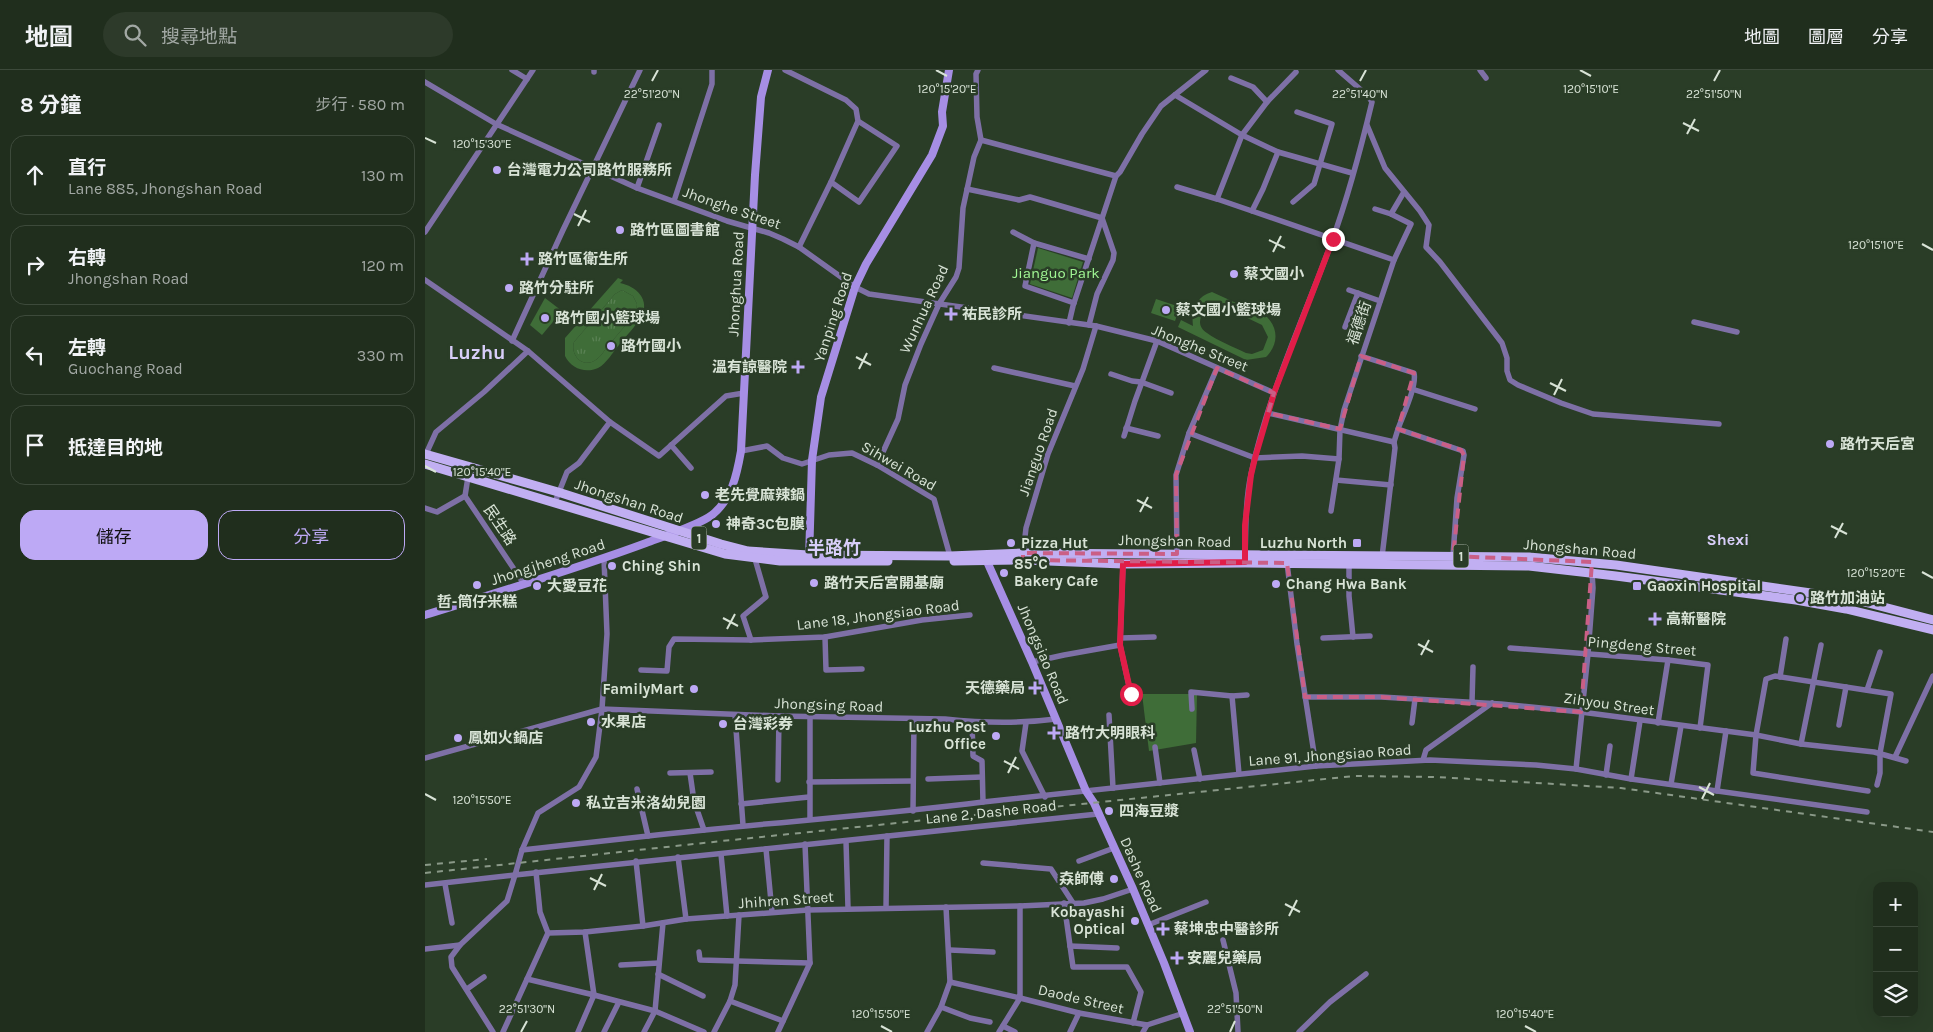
<!DOCTYPE html>
<html lang="zh-TW">
<meta charset="utf-8">
<style>
:root{--surface:#202e1d;--page:#2d3a2a;--text:#f1f3f6;--muted:#a2a8a4;--line:#3d4a3b;--accent:#bda9f5}
body{margin:0;font-family:Karla,"Noto Sans TC",sans-serif;background:var(--page);color:var(--text)}
.controls{position:absolute;right:15px;bottom:15px;display:grid;overflow:hidden;border-radius:10px;box-shadow:0 5px 20px #0002}
.controls button{width:45px;height:45px;display:grid;place-items:center;padding:0;border:0;border-bottom:1px solid var(--line);background:var(--surface);color:var(--text);font:25px sans-serif}
.stop{position:absolute;width:15px;height:15px;margin:-11px;border:4px solid #e11d48;border-radius:50%;background:#fff}
.stop.end{background:#e11d48;border-color:#fff;box-shadow:0 1px 5px #0008}
.list{margin:0;padding:0;list-style:none}
h2{display:flex;justify-content:space-between;align-items:center;height:65px;margin:0;padding:0 20px;font-size:21px}
h2 small{font-size:16px;font-weight:400;color:var(--muted)}
.list li{display:grid;grid-template-columns:32px 1fr auto;gap:15px;align-items:center;box-sizing:border-box;height:80px;margin:0 10px 10px;padding:0 10px;border:1px solid var(--line);border-radius:15px}
.list b{display:block;font-size:19px;white-space:nowrap}
.list p{margin:0;font-size:16px;white-space:nowrap;color:var(--muted)}
.list em{font-size:16px;font-style:normal;color:var(--muted)}
.actions{display:flex;gap:10px;padding:15px 20px}
.actions a{flex:1;padding:11px 0;border:1px solid var(--accent);border-radius:15px;text-align:center;font-size:18px;color:var(--accent)}
.actions .main{background:var(--accent);color:#111}
.icon{flex:none;width:28px;height:28px;fill:none;stroke:currentColor;stroke-width:2;stroke-linecap:round;stroke-linejoin:round}
.map{position:relative;flex:none;width:1508px;height:962px;overflow:hidden}
header{display:flex;align-items:center;gap:30px;box-sizing:border-box;height:70px;padding:0 25px;background:var(--surface);border-bottom:1px solid var(--line)}
header strong{font-size:24px}
nav{display:flex;gap:28px;margin-inline-start:auto;font-size:18px}
.search{width:350px;height:45px;background:var(--page);display:flex;align-items:center;gap:12px;box-sizing:border-box;padding:0 18px;border-radius:28px;color:var(--muted);font-size:19px}
main{display:flex}
aside{flex:1;background:var(--surface)}
.map>svg:first-child{display:block}
.grass{fill:url(#grass-tufts)}
.park{fill:#3f6d38;fill-rule:evenodd}
.lines{fill:none;stroke-linecap:round;stroke-linejoin:round}
.street{stroke:#7e70a6;stroke-width:5.5}
.secondary{stroke:#a68ee4;stroke-width:8}
.primary{stroke:#c1aff2;stroke-width:9}
.rail{stroke:#8a9988;stroke-width:2;stroke-dasharray:6 6;stroke-linecap:butt}
.route{stroke:#e11d48;stroke-width:6}
.marked{fill:none;stroke:#ca5f86;stroke-width:4;stroke-dasharray:10 6;stroke-linejoin:round}
.ticks{fill:none;stroke:#d8e3d6;stroke-width:2}
.poi-dot{fill:#bda9f5;stroke:#2a3d27;stroke-width:2}
.labels{text-anchor:middle;stroke-width:5;stroke-linejoin:round;paint-order:stroke}
.shield{fill:#2a3d27;stroke:#a4b1a2;stroke-width:1}
.shield-label{font-size:14px;font-weight:bold;fill:#d8e3d6}
.poi-label{font-size:15px;font-weight:bold;fill:#d8e3d6;stroke:#2a3d27;text-anchor:start}
.street-label{font-size:15px;fill:#d8e3d6;stroke:#2a3d27}
.park-label{font-size:15px;fill:#a1f794;stroke:#2a3d27}
.neighbourhood-label{font-size:16px;font-weight:bold;fill:#d8cef9;stroke:#2a3d27}
.quarter-label{font-size:18px;font-weight:bold;fill:#d8cef9;stroke:#2a3d27}
.district-label{font-size:20px;font-weight:bold;fill:#d8cef9;stroke:#2a3d27}
.ticks-label{font-size:12px;text-anchor:middle;fill:#d8e3d6;stroke:#2a3d27;stroke-width:5;stroke-linejoin:round;paint-order:stroke}
</style>
<header>
<strong>地圖</strong>
<div class="search"><svg class="icon" aria-label="search" viewBox="0 0 24 24"><circle cx="10" cy="10" r="6"/><path d="M15 15l6 6"/></svg>搜尋地點</div>
<nav><a>地圖</a><a>圖層</a><a>分享</a></nav>
</header>
<main>
<aside>
<h2>8 分鐘<small>步行 · 580 m</small></h2>
<ul class="list">
<li><svg class="icon" aria-label="ahead" viewBox="0 0 24 24"><path d="M12 20V5M6 11l6-6 6 6"/></svg><div><b>直行</b><p>Lane 885, Jhongshan Road</p></div><em>130 m</em></li>
<li><svg class="icon" aria-label="right" viewBox="0 0 24 24"><path d="M7 20v-9h11M14 6l5 5-5 5"/></svg><div><b>右轉</b><p>Jhongshan Road</p></div><em>120 m</em></li>
<li><svg class="icon" aria-label="left" viewBox="0 0 24 24"><path d="M17 20v-9H6M10 6l-5 5 5 5"/></svg><div><b>左轉</b><p>Guochang Road</p></div><em>330 m</em></li>
<li><svg class="icon" aria-label="arrive" viewBox="0 0 24 24"><path d="M6 21V4h12l-3 4 3 4H6"/></svg><div><b>抵達目的地</b></div></li>
</ul>
<div class="actions"><a class="main">儲存</a><a>分享</a></div>
</aside>
<div class="map">
<svg width="1508" height="962" viewBox="0 0 1508 962">
<defs>
<pattern id="grass-tufts" width="24" height="20" patternUnits="userSpaceOnUse" patternTransform="scale(1.25)"><rect width="24" height="20" fill="#3f6d38"/><path d="M3 7l-1-3M5 7V3M7 7l1-3M15 17l-1-3M17 17v-4M19 17l1-3" fill="none" stroke="#5a8254"/></pattern>
</defs>
<rect width="100%" height="100%" fill="#2a3d27"/>
<!-- grass -->
<path class="grass" d="M 197,220 L 208,226 L 212,234 L 211,243 C 201,254 192,266 182,277 C 179,281 176,286 172,289 C 158,300 145,285 149,272 L 190,224 Z"/>
<!-- park -->
<g class="park">
<polygon points="613,178 658,192 647,228 605,214"/>
<path d="M 193,208 L 198,210 L 195,213 C 211,216 226,230 216,247 C 210,257 201,266 194,275 C 188,282 181,294 173,298 C 160,304 146,298 140,286 L 140,268 ZM 197,220 L 208,226 L 212,234 L 211,243 C 201,254 192,266 182,277 C 179,281 176,286 172,289 C 158,300 145,285 149,272 L 190,224 Z"/>
<path d="M 787,222 L 842,247 C 854,259 853,275 841,287 L 821,290 L 753,257 L 756,250 L 768,256 C 766,241 771,226 787,222 ZM 791,233 L 837,255 L 843,267 L 838,280 L 827,284 L 821,283 C 809,277 793,271 782,263 C 767,253 779,238 791,233 Z"/>
<polygon points="120,228 137,241 117,265 105,255"/>
<polygon points="731,229 755,237 750,251 726,243"/>
<polygon points="717,624 772,624 771,673 724,681"/>
</g>
<g class="lines">
<!-- street -->
<g class="street">
<polyline points="87,0 102,9"/>
<polyline points="169,0 169,2"/>
<polyline points="360,0 421,30 431,39 433,51 406,112 434,132 472,76 433,51"/>
<polyline points="1055,0 1061,8"/>
<polyline points="806,8 828,17 842,32"/>
<polyline points="0,12 71,54 212,118 302,151 344,163 358,169 374,177 430,217 444,224 671,256 732,271 849,323"/>
<polyline points="750,25 817,65 853,82 927,103"/>
<polyline points="942,55 960,98 995,141 1004,155 1001,177 1015,192 1077,273 1082,288 1082,301 1085,310 1093,315 1136,333 1168,344 1294,354"/>
<polyline points="556,70 691,106"/>
<polyline points="752,117 792,129 817,65 842,32 871,2"/>
<polyline points="212,118 234,55"/>
<polyline points="542,119 594,130 605,127 677,148 689,183 688,190 672,224 664,255"/>
<polyline points="792,129 827,141 838,119 853,82"/>
<polyline points="249,131 287,14 287,0"/>
<polyline points="868,132 889,114 907,54 872,42"/>
<polyline points="950,139 966,144 986,154 969,190"/>
<polyline points="827,141 969,190 919,340 915,360 914,389 906,441"/>
<polyline points="966,144 979,122"/>
<polyline points="0,162 108,0"/>
<polyline points="588,162 609,173 664,189"/>
<polyline points="609,173 600,216 649,233"/>
<polyline points="374,177 406,112"/>
<polyline points="0,210 103,281 185,352 154,393 142,402 130,432"/>
<polyline points="924,220 955,231"/>
<polyline points="1269,252 1312,262"/>
<polyline points="644,253 648,236 691,106 695,102 717,64 736,36 781,0"/>
<polyline points="920,257 933,223"/>
<polyline points="87,271 138,160 215,0"/>
<path d="M 936,286 L 989,303 C 992,316 978,345 973,359 L 1038,381 L 1039,385 L 1032,428 L 1028,486"/>
<polyline points="569,298 650,316"/>
<polyline points="686,304 707,311 716,312 746,323"/>
<polyline points="987,319 1050,339"/>
<polyline points="843,343 969,372"/>
<polyline points="185,352 234,386 301,326 319,323"/>
<polyline points="701,358 733,366"/>
<polyline points="764,363 830,388 877,386 914,389"/>
<polyline points="699,366 710,331 732,271"/>
<polyline points="246,375 266,398"/>
<polyline points="316,381 342,376 358,388 377,394 404,385 427,383 452,395 509,429 525,486"/>
<polyline points="1,384 11,362 59,322 103,281"/>
<polyline points="452,395 473,349 480,315 496,274 514,234 531,207 534,198 538,138 549,87 556,70 552,47 551,4 553,0"/>
<polyline points="43,407 40,426 99,514"/>
<polyline points="911,410 966,415"/>
<polyline points="0,438 12,442 40,426"/>
<polyline points="598,484 601,458 623,384 658,299 671,256"/>
<polyline points="752,484 751,405 764,363 792,298"/>
<polyline points="957,487 970,378 969,372 973,359"/>
<path d="M 820,488 C 821,460 820,432 826,404 C 843,324 879,248 907,171 C 923,127 936,78 947,32 L 943,26 L 913,0"/>
<polyline points="179,489 182,564 177,639 171,687 154,717 113,743 97,780 90,805 673,744"/>
<polyline points="862,493 872,574 891,696"/>
<polyline points="698,494 695,575 706,625"/>
<polyline points="924,494 924,526 928,567"/>
<polyline points="400,567 401,600 437,599"/>
<polyline points="696,568 729,567"/>
<polyline points="898,568 945,566"/>
<polyline points="326,570 318,546 341,527 330,489"/>
<polyline points="1085,578 1243,590 1283,595 1275,658"/>
<polyline points="607,592 639,585 695,575"/>
<polyline points="216,600 242,601 244,577 249,569 326,570 400,567 497,550 545,545"/>
<polyline points="1355,607 1361,569"/>
<polyline points="1442,620 1455,582"/>
<polyline points="807,626 814,704"/>
<polyline points="880,627 956,627 1076,634 1156,642 1331,665 1376,674 1449,682 1481,691"/>
<polyline points="1047,632 1048,597"/>
<polyline points="767,639 766,622 807,626 822,625"/>
<polyline points="310,645 318,755"/>
<polyline points="684,645 688,718"/>
<polyline points="385,647 385,749"/>
<polyline points="547,652 548,686 557,691 558,732 891,696 1005,690 1111,695 1151,699 1206,709 1442,742"/>
<polyline points="601,653 597,681 620,727"/>
<polyline points="987,653 990,629"/>
<polyline points="1233,653 1243,590"/>
<polyline points="1414,655 1421,617"/>
<polyline points="1376,674 1396,575"/>
<polyline points="730,677 735,713"/>
<polyline points="769,680 775,709"/>
<polyline points="1470,687 1508,606"/>
<path d="M 0,688 L 177,639 L 354,646 L 520,649 C 557,653 593,654 631,649"/>
<polyline points="998,690 1001,680 1067,633"/>
<polyline points="1151,699 1163,584 1168,518 1167,502"/>
<polyline points="245,703 286,702"/>
<polyline points="265,703 269,731 279,760"/>
<polyline points="1181,705 1185,676"/>
<polyline points="503,709 557,707"/>
<polyline points="1206,709 1215,651"/>
<polyline points="353,710 354,646"/>
<polyline points="384,712 488,711"/>
<polyline points="1246,714 1256,656"/>
<polyline points="1292,721 1301,661"/>
<polyline points="1443,721 1328,703 1331,665 1341,609 1350,606 1466,624 1455,683 1455,703 1452,715"/>
<polyline points="316,734 384,727"/>
<polyline points="488,741 489,650"/>
<path d="M 223,766 C 335,753 447,746 558,732"/>
<polyline points="421,771 423,838"/>
<polyline points="341,779 347,842"/>
<polyline points="97,780 223,766 212,719"/>
<polyline points="296,784 302,846"/>
<polyline points="253,787 261,849"/>
<polyline points="211,791 218,856"/>
<polyline points="654,791 689,778"/>
<polyline points="558,793 626,799 648,833"/>
<polyline points="111,802 115,842 123,863"/>
<polyline points="20,814 27,853"/>
<polyline points="0,815 90,805 82,831 35,875 26,887 27,897 68,962"/>
<polyline points="639,833 648,897 702,897 716,922 708,953"/>
<polyline points="461,838 462,766"/>
<polyline points="723,855 781,832"/>
<polyline points="798,870 811,923 813,962"/>
<polyline points="645,876 692,878"/>
<polyline points="0,879 35,875"/>
<polyline points="525,880 568,882"/>
<polyline points="274,882 275,890 385,893"/>
<polyline points="196,895 234,893"/>
<polyline points="233,904 278,926"/>
<polyline points="102,909 169,925 160,862"/>
<polyline points="525,912 595,928 595,836"/>
<polyline points="42,919 59,907"/>
<polyline points="305,931 358,951"/>
<polyline points="516,937 545,948 565,952"/>
<polyline points="578,956 590,962"/>
<polyline points="78,962 123,863 160,862 218,856 261,849 383,840 595,836 659,833 678,829 708,819"/>
<polyline points="153,962 169,925 230,941 279,962"/>
<polyline points="179,962 194,932"/>
<polyline points="219,962 230,941 238,853"/>
<polyline points="289,962 305,931 310,915 314,845"/>
<polyline points="353,962 385,893 380,774"/>
<polyline points="502,962 516,937 525,912 521,837"/>
<polyline points="574,962 595,928 654,943 722,955"/>
<polyline points="645,962 654,943"/>
<polyline points="718,962 722,955 756,944"/>
<polyline points="874,962 905,932 941,904"/>
</g>
<!-- secondary -->
<g class="secondary">
<polyline points="560,487 607,592 661,721 669,733 708,819 739,893 765,962"/>
<polyline points="384,489 387,390 396,327 430,217 441,194 507,85 518,56 517,42 524,0"/>
<path d="M 0,545 C 74,522 148,500 221,473 C 237,467 274,455 287,445 C 307,429 312,404 316,381 L 330,105 L 336,27 L 343,0"/>
</g>
<!-- primary -->
<g class="primary">
<polyline points="0,384 133,422 296,474 323,481 383,485 525,486 598,483 1104,487 1191,495 1428,529 1508,550"/>
<polyline points="0,394 300,484 355,491 463,491"/>
<polyline points="529,491 598,490 698,494 820,493 1104,496 1191,506 1371,530 1421,539 1508,560"/>
</g>
<!-- rail -->
<g class="rail">
<polyline points="0,795 62,789"/>
<polyline points="0,803 297,771 929,706 1012,707 1196,718 1508,762"/>
</g>
</g>
<g class="lines">
<!-- route -->
<polyline class="route" points="706,624 695,575 698,494 820,492 820,455 826,405 830,388 849,323 908,169"/>
</g>
<!-- marked area -->
<path class="marked" d="M 936,286 L 989,303 L 973,359 L 1036,380 L 1039,385 L 1028,486 L 1167,492 L 1156,642 L 956,627 L 880,627 L 862,493 L 598,490 L 598,483 L 752,484 L 751,405 L 792,298 L 849,323 L 843,343 L 915,359 Z"/>
<!-- ticks -->
<path class="ticks" d="M 511,0 L 522,6M 1155,0 L 1166,6M 227,11 L 233,0M 935,11 L 941,0M 1289,11 L 1295,0M 1258,53 L 1274,61M 1262,64 L 1270,49M 0,68 L 11,73M 149,144 L 165,152M 153,156 L 161,140M 844,170 L 860,178M 1497,174 L 1508,180M 848,182 L 856,166M 431,287 L 446,295M 434,299 L 442,283M 1125,313 L 1141,321M 1129,325 L 1137,309M 0,396 L 11,402M 712,430 L 727,438M 715,442 L 723,427M 1406,456 L 1422,464M 1410,468 L 1418,453M 1497,502 L 1508,508M 298,548 L 313,556M 302,559 L 310,544M 993,574 L 1008,582M 996,585 L 1004,570M 579,691 L 594,699M 583,703 L 591,687M 1274,717 L 1289,725M 0,724 L 11,730M 1277,729 L 1285,713M 165,808 L 181,816M 169,820 L 177,804M 860,834 L 875,842M 864,846 L 872,830M 456,956 L 467,962M 1100,956 L 1111,962M 96,962 L 102,951M 805,962 L 810,951"/>
<!-- markers -->
<g class="poi-dot">
<circle cx="72" cy="100" r="5"/>
<circle cx="195" cy="160" r="5"/>
<path d="M99.5 181.5h5v5h5v5h-5v5h-5v-5h-5v-5h5z"/>
<circle cx="809" cy="204" r="5"/>
<circle cx="84" cy="218" r="5"/>
<circle cx="741" cy="240" r="5"/>
<path d="M523.5 236.5h5v5h5v5h-5v5h-5v-5h-5v-5h5z"/>
<circle cx="120" cy="248" r="5"/>
<circle cx="186" cy="276" r="5"/>
<path d="M370.5 289.5h5v5h5v5h-5v5h-5v-5h-5v-5h5z"/>
<circle cx="1405" cy="374" r="5"/>
<circle cx="280" cy="425" r="5"/>
<circle cx="291" cy="454" r="5"/>
<circle cx="586" cy="473" r="5"/>
<rect x="927" y="468" width="10" height="10" rx="2.5"/>
<circle cx="187" cy="496" r="5"/>
<circle cx="579" cy="503" r="5"/>
<circle cx="389" cy="513" r="5"/>
<circle cx="851" cy="514" r="5"/>
<circle cx="52" cy="515" r="5"/>
<circle cx="112" cy="516" r="5"/>
<rect x="1207" y="511" width="10" height="10" rx="2.5"/>
<circle cx="1375" cy="528" r="5"/>
<path d="M1227.5 541.5h5v5h5v5h-5v5h-5v-5h-5v-5h5z"/>
<path d="M607.5 610.5h5v5h5v5h-5v5h-5v-5h-5v-5h5z"/>
<circle cx="269" cy="619" r="5"/>
<circle cx="166" cy="652" r="5"/>
<circle cx="298" cy="654" r="5"/>
<path d="M626.5 655.5h5v5h5v5h-5v5h-5v-5h-5v-5h5z"/>
<circle cx="571" cy="666" r="5"/>
<circle cx="33" cy="668" r="5"/>
<circle cx="151" cy="733" r="5"/>
<circle cx="684" cy="741" r="5"/>
<circle cx="689" cy="809" r="5"/>
<circle cx="710" cy="851" r="5"/>
<path d="M735.5 851.5h5v5h5v5h-5v5h-5v-5h-5v-5h5z"/>
<path d="M749.5 880.5h5v5h5v5h-5v5h-5v-5h-5v-5h5z"/>
</g>
<g class="labels">
<!-- shield labels -->
<g class="shield">
<rect x="266.5" y="456.5" width="15" height="23" rx="4"/>
<rect x="1028.5" y="474.5" width="15" height="23" rx="4"/>
</g>
<g class="shield-label">
<text x="274" y="473">1</text>
<text x="1036" y="491">1</text>
</g>
<!-- poi labels -->
<g class="poi-label">
<text x="82" y="105">台灣電力公司路竹服務所</text>
<text x="205" y="165">路竹區圖書館</text>
<text x="113" y="194">路竹區衛生所</text>
<text x="819" y="209">蔡文國小</text>
<text x="94" y="223">路竹分駐所</text>
<text x="751" y="245">蔡文國小籃球場</text>
<text x="537" y="249">祐民診所</text>
<text x="130" y="253">路竹國小籃球場</text>
<text x="196" y="281">路竹國小</text>
<text x="362" y="302" text-anchor="end">溫有諒醫院</text>
<text x="1415" y="379">路竹天后宮</text>
<text x="290" y="430">老先覺麻辣鍋</text>
<text x="301" y="459">神奇3C包膜</text>
<text x="596" y="478">Pizza Hut</text>
<text x="922" y="478" text-anchor="end">Luzhu North</text>
<text x="589" y="499">85°C<tspan x="589" dy="17">Bakery Cafe</tspan></text>
<text x="197" y="501">Ching Shin</text>
<text x="399" y="518">路竹天后宮開基廟</text>
<text x="861" y="519">Chang Hwa Bank</text>
<text x="122" y="521">大愛豆花</text>
<text x="1222" y="521">Gaoxin Hospital</text>
<text x="1385" y="533">路竹加油站</text>
<text x="52" y="537" text-anchor="middle">哲-筒仔米糕</text>
<text x="1241" y="554">高新醫院</text>
<text x="600" y="623" text-anchor="end">天德藥局</text>
<text x="259" y="624" text-anchor="end">FamilyMart</text>
<text x="176" y="657">水果店</text>
<text x="308" y="659">台灣彩券</text>
<text x="561" y="662" text-anchor="end">Luzhu Post<tspan x="561" dy="17">Office</tspan></text>
<text x="640" y="668">路竹大明眼科</text>
<text x="43" y="673">鳳如火鍋店</text>
<text x="161" y="738">私立吉米洛幼兒園</text>
<text x="694" y="746">四海豆漿</text>
<text x="679" y="814" text-anchor="end">𡘙師傅</text>
<text x="700" y="847" text-anchor="end">Kobayashi<tspan x="700" dy="17">Optical</tspan></text>
<text x="749" y="864">蔡坤忠中醫診所</text>
<text x="762" y="893">安麗兒藥局</text>
</g>
<!-- street labels -->
<g class="street-label">
<text transform="translate(307 138) rotate(19)" y="5">Jhonghe Street</text>
<text transform="translate(311 214) rotate(-87)" y="5">Jhonghua Road</text>
<text transform="translate(499 239) rotate(-65)" y="5">Wunhua Road</text>
<text transform="translate(408 247) rotate(-72)" y="5">Yanping Road</text>
<text transform="translate(934 253) rotate(-71)" y="5">福德街</text>
<text transform="translate(775 278) rotate(22)" y="5">Jhonghe Street</text>
<text transform="translate(613 382) rotate(-71)" y="5">Jianguo Road</text>
<text transform="translate(474 396) rotate(30)" y="5">Sihwei Road</text>
<text transform="translate(204 431) rotate(18)" y="5">Jhongshan Road</text>
<text transform="translate(75 455) rotate(56)" y="5">民生路</text>
<text transform="translate(750 471) rotate(1)" y="5">Jhongshan Road</text>
<text transform="translate(1155 479) rotate(5)" y="5">Jhongshan Road</text>
<text transform="translate(123 492) rotate(-18)" y="5">Jhongjheng Road</text>
<text transform="translate(453 545) rotate(-7)" y="5">Lane 18, Jhongsiao Road</text>
<text transform="translate(1217 576) rotate(5)" y="5">Pingdeng Street</text>
<text transform="translate(618 584) rotate(67)" y="5">Jhongsiao Road</text>
<text transform="translate(1184 634) rotate(8)" y="5">Zihyou Street</text>
<text transform="translate(404 635) rotate(2)" y="5">Jhongsing Road</text>
<text transform="translate(905 685) rotate(-4)" y="5">Lane 91, Jhongsiao Road</text>
<text transform="translate(566 742) rotate(-6)" y="5">Lane 2, Dashe Road</text>
<text transform="translate(716 805) rotate(66)" y="5">Dashe Road</text>
<text transform="translate(361 830) rotate(-4)" y="5">Jhihren Street</text>
<text transform="translate(656 929) rotate(13)" y="5">Daode Street</text>
</g>
<!-- park labels -->
<g class="park-label">
<text x="631" y="208">Jianguo Park</text>
</g>
<!-- neighbourhood labels -->
<g class="neighbourhood-label">
<text x="1303" y="475">Shexi</text>
</g>
<!-- quarter labels -->
<g class="quarter-label">
<text x="409" y="484">半路竹</text>
</g>
<!-- district labels -->
<g class="district-label">
<text x="52" y="289">Luzhu</text>
</g>
</g>
<g class="ticks-label">
<text x="522" y="23">120°15'20"E</text>
<text x="1166" y="23">120°15'10"E</text>
<text x="227" y="28">22°51'20"N</text>
<text x="935" y="28">22°51'40"N</text>
<text x="1289" y="28">22°51'50"N</text>
<text x="57" y="78">120°15'30"E</text>
<text x="1451" y="179">120°15'10"E</text>
<text x="57" y="406">120°15'40"E</text>
<text x="1451" y="507">120°15'20"E</text>
<text x="57" y="734">120°15'50"E</text>
<text x="102" y="943">22°51'30"N</text>
<text x="810" y="943">22°51'50"N</text>
<text x="456" y="948">120°15'50"E</text>
<text x="1100" y="948">120°15'40"E</text>
</g>
</svg>
<div class="controls">
<button>+</button>
<button>−</button>
<button><svg class="icon" aria-label="layers" viewBox="0 0 24 24"><path d="M12 4l9 5-9 5-9-5zM3 14l9 5 9-5"/></svg></button>
</div>
<div class="stop" style="left:706px;top:624px"></div>
<div class="stop end" style="left:908px;top:169px"></div>
</div>
</main>
